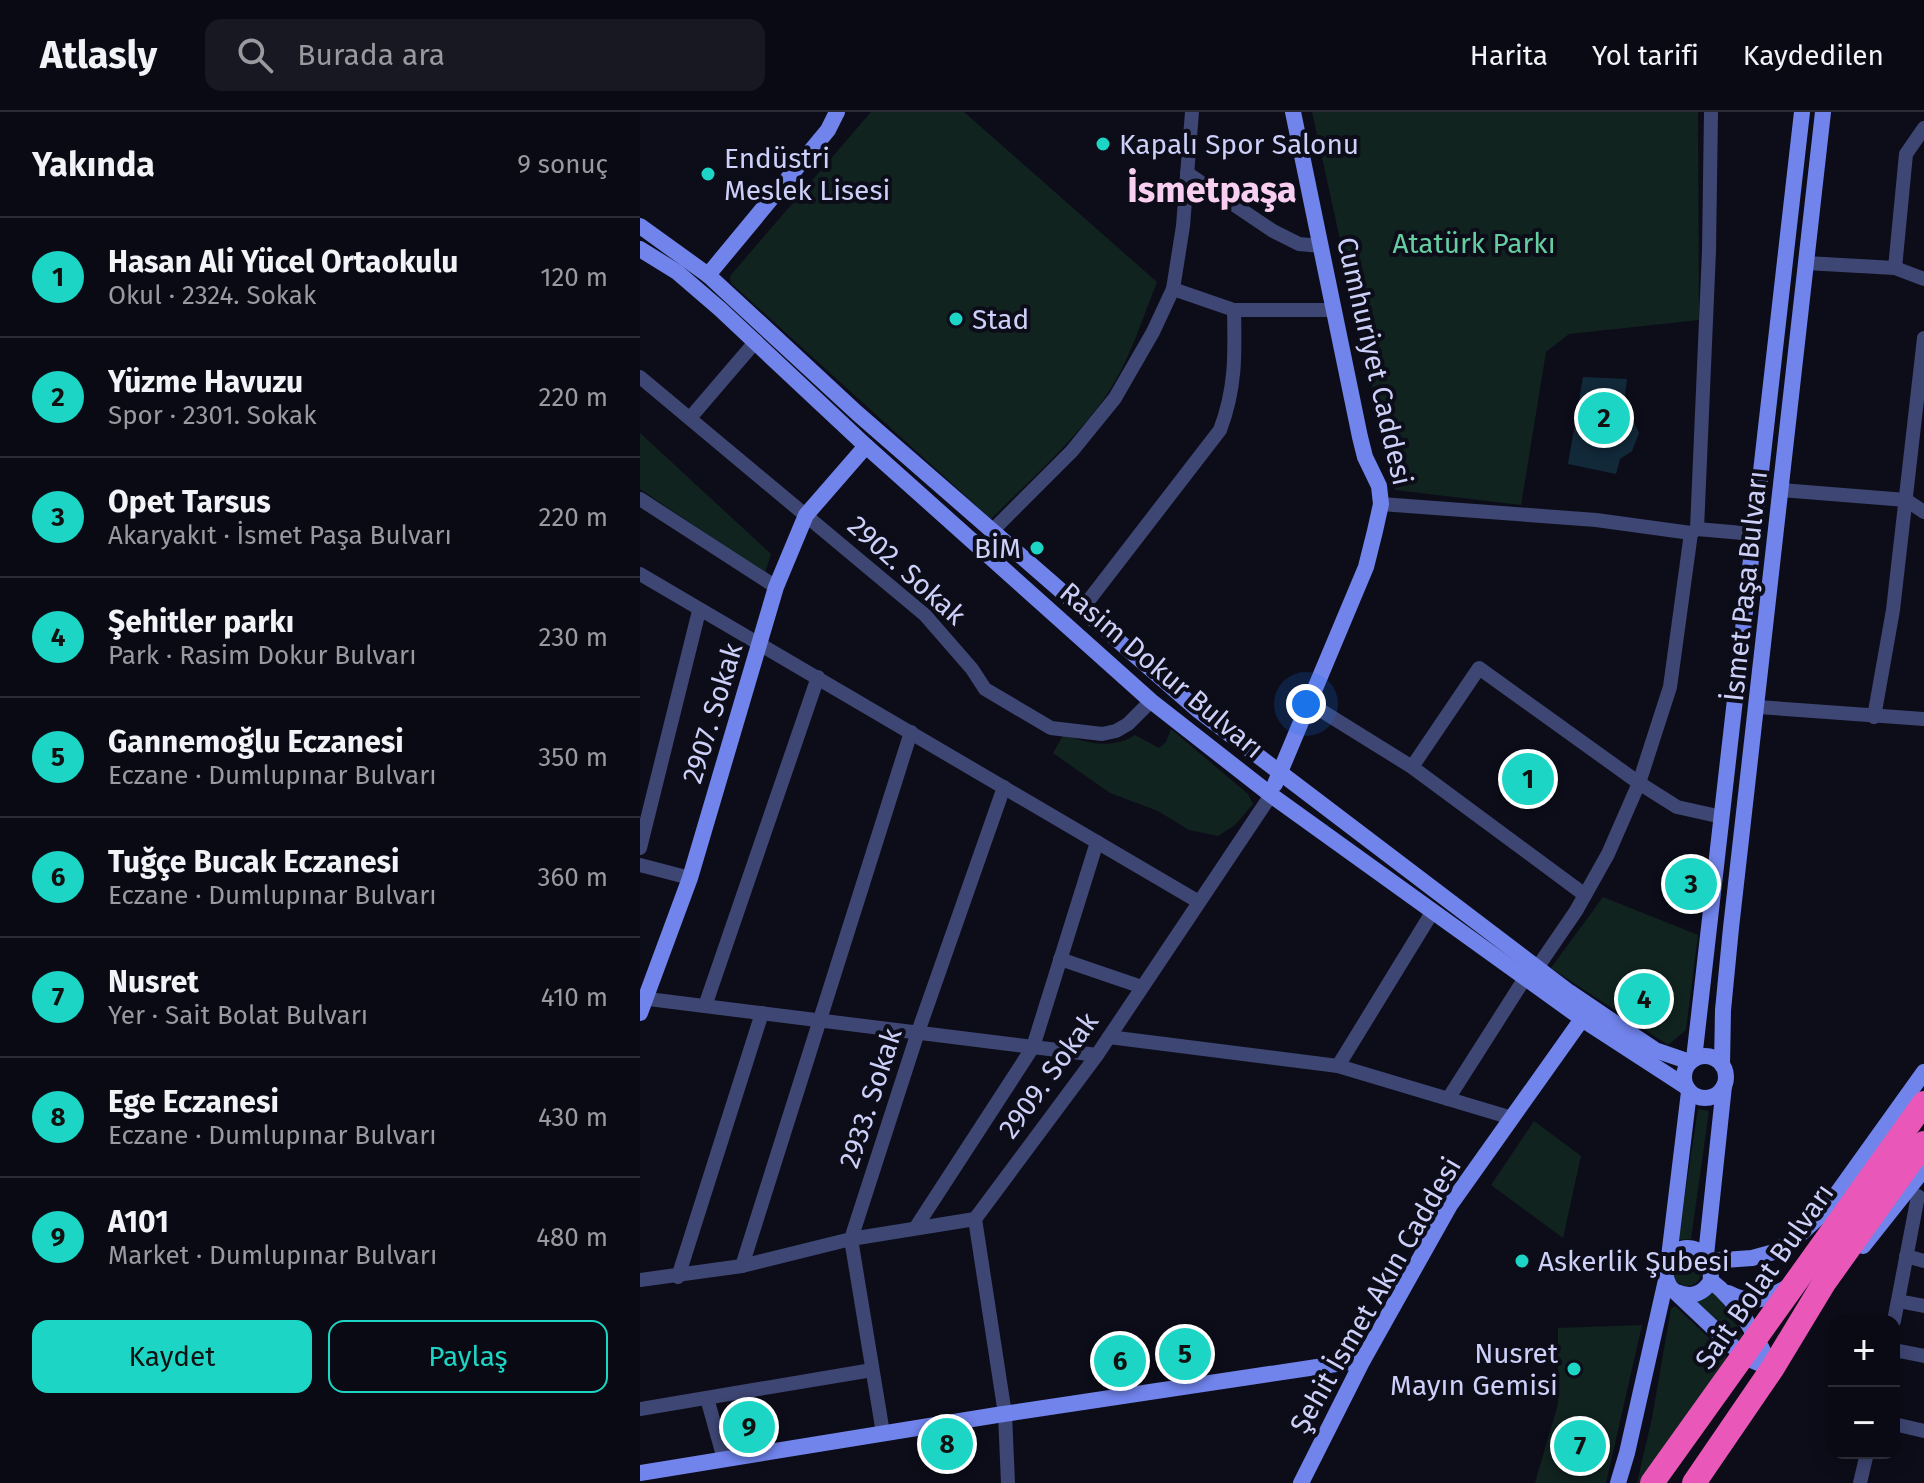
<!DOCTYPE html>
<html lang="tr">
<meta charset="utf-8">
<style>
:root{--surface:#0a0a14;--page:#181822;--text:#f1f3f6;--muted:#999aa0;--line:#2a2b34;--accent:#1cd5c5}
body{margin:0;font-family:"Fira Sans",sans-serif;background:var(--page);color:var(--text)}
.controls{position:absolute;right:24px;bottom:24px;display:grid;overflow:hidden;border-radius:16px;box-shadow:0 4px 20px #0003}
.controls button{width:72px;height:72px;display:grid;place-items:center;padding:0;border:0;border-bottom:2px solid var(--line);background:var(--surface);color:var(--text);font:40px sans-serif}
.you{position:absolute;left:666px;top:592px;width:28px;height:28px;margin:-20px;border:6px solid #fff;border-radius:50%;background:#1a73e8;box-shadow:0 0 0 12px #1a73e833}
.badge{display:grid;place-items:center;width:52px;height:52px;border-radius:50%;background:var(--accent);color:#111;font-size:26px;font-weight:700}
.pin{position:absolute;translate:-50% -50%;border:4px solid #fff;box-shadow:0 2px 8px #0006}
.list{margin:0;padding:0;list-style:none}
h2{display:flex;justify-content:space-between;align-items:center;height:104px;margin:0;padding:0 32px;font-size:34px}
h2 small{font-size:26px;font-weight:400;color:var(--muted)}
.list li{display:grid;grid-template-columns:52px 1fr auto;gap:24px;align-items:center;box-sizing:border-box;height:120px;padding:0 32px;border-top:2px solid var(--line)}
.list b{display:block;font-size:30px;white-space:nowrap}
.list p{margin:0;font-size:26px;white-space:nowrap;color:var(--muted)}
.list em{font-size:26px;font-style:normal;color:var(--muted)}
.actions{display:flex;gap:16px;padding:24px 32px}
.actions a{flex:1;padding:18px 0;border:2px solid var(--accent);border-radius:16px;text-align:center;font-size:28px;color:var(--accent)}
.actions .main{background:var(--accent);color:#111}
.icon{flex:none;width:44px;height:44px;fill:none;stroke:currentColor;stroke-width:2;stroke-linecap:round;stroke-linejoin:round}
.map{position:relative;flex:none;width:1284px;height:1371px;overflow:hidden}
header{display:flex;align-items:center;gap:48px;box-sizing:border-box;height:112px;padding:0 40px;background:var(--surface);border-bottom:2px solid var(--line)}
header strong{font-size:38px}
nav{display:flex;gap:44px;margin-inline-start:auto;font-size:28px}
.search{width:560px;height:72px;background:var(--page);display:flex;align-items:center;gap:20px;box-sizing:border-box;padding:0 28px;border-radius:16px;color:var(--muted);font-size:30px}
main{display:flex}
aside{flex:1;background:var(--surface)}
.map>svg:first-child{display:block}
.green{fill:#11231f}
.water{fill:#12293a}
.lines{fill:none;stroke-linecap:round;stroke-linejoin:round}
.street{stroke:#3e4673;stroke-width:14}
.secondary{stroke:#7184ec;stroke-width:16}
.highway{stroke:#e958b8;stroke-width:24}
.poi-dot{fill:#1cd5c5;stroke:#0d0d1a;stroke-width:3}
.labels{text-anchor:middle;stroke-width:8;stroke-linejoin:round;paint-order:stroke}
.poi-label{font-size:28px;fill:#cdd0f8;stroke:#0d0d1a;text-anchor:start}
.park-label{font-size:28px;fill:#64cea0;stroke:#0d0d1a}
.street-label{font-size:28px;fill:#cdd0f8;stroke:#0d0d1a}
.district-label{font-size:36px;font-weight:bold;fill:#f9cff1;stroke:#0d0d1a}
</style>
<header>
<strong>Atlasly</strong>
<div class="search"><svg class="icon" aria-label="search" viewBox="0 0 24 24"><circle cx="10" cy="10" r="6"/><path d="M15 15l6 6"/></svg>Burada ara</div>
<nav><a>Harita</a><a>Yol tarifi</a><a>Kaydedilen</a></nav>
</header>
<main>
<aside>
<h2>Yakında<small>9 sonuç</small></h2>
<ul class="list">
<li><span class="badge">1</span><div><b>Hasan Ali Yücel Ortaokulu</b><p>Okul · 2324. Sokak</p></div><em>120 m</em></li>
<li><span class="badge">2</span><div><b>Yüzme Havuzu</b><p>Spor · 2301. Sokak</p></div><em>220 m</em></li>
<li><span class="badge">3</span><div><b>Opet Tarsus</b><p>Akaryakıt · İsmet Paşa Bulvarı</p></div><em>220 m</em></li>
<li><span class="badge">4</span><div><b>Şehitler parkı</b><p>Park · Rasim Dokur Bulvarı</p></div><em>230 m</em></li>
<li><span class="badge">5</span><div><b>Gannemoğlu Eczanesi</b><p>Eczane · Dumlupınar Bulvarı</p></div><em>350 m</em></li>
<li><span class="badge">6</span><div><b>Tuğçe Bucak Eczanesi</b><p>Eczane · Dumlupınar Bulvarı</p></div><em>360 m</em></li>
<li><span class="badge">7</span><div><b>Nusret</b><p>Yer · Sait Bolat Bulvarı</p></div><em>410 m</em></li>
<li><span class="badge">8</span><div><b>Ege Eczanesi</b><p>Eczane · Dumlupınar Bulvarı</p></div><em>430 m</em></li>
<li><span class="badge">9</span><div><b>A101</b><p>Market · Dumlupınar Bulvarı</p></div><em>480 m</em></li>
</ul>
<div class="actions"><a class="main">Kaydet</a><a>Paylaş</a></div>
</aside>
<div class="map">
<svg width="1284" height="1371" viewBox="0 0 1284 1371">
<rect width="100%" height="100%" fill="#0d0d1a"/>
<!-- green -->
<g class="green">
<path d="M 231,0 L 324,0 L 517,170 C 502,208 489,250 466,284 C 434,329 390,368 351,407 L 91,171 L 90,164 Z"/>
<polygon points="672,0 1058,0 1059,208 929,222 906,240 881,393 755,378"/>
<polygon points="0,321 131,442 125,461 0,377"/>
<path d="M 531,617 L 608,682 L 613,692 L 595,713 L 578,724 L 549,718 L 518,699 L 470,681 L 413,641 L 424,622 C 445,632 474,637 495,623 L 519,636 L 526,630 Z"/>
<polygon points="963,785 1058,823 1046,918 1028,933 911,856"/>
<polygon points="1058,997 1069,999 1051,1127 1038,1128"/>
<polygon points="894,1009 941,1044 923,1126 851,1073"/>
<circle cx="1047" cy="1160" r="14"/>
<polygon points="1074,1177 1105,1227 1096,1231 1057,1190"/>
<polygon points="1035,1194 1085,1241 1087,1248 1003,1371 997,1371 1012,1306 1031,1197"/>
<polygon points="1002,1213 966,1371 895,1371 918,1292 918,1216"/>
</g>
<!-- water -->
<polygon class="water" points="943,265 987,267 984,290 999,321 992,339 980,347 976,362 928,352"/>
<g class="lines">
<!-- street -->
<g class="street">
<polyline points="547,61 633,119 659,132 681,134"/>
<polyline points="1166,151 1255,156 1284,167"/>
<polyline points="1255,156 1266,42 1284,16"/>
<polyline points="533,177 594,198 694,198"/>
<polyline points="0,265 285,503 332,557 345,577 411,616 462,622 476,619 488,612 511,589"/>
<polyline points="50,306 116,229"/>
<polyline points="1141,378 1266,388 1284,400"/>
<polyline points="0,387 136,475"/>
<polyline points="741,392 956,408 1051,421 1057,417 1114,422"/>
<polyline points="1057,417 1069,139 1071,0"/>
<polyline points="353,418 432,339 475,286 513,220 533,177 543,114 552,0"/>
<polyline points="0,462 559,790"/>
<path d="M 442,497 L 580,318 C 596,276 595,242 594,198"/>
<polyline points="669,591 772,655 945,783"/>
<polyline points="1118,595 1284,607"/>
<polyline points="1234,605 1253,498 1284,226"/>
<polyline points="772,655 839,556 999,671 1037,695 1082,705"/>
<polyline points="0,736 59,499"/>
<polyline points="0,753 50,766"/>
<polyline points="420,847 502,875"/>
<polyline points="897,856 936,799 968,742 999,671 1030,575 1051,421"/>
<polyline points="0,886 457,943"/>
<polyline points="65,894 178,565"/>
<polyline points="469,925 698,954 872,1006"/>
<polyline points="698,954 793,799"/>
<polyline points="808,987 885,866"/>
<polyline points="276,1115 393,935 457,730"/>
<polyline points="1266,1144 1284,1149"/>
<polyline points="102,1154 271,620"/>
<polyline points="38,1165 122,901"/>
<polyline points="0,1168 102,1154 211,1127 335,1107"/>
<polyline points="1258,1189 1284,1194"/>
<polyline points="1254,1209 1278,1084"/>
<polyline points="1254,1238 1284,1244"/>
<polyline points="67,1286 84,1347"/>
<polyline points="0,1297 232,1258"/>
<polyline points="1254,1312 1284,1319"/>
<polyline points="243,1321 211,1127 278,920 364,675"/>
<polyline points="368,1371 365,1302 335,1107 457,943 631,683"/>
<polyline points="1220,1371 1227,1341"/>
</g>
<!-- secondary -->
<g class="secondary">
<polyline points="0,114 68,163 217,301 559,599 929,880 1015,938 1050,950"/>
<polyline points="0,137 37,160 80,197 226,334 511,589 631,683 948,911 1045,974"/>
<polyline points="68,163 188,18 197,0"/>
<polyline points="635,672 726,455 735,419 741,392 739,374 725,345 720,325 653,0"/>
<polyline points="0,901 50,766 136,475 166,403 226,334"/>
<circle cx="1065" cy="965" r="21"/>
<polyline points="1054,947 1162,0"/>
<polyline points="1082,953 1083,898 1091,816 1183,0"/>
<polyline points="1223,1134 1284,1057"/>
<polyline points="1066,1143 1084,974"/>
<polyline points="1029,1145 1049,980"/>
<polyline points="1070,1149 1112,1146 1134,1140 1157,1125 1183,1101 1284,960"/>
<path d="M 1071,1169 C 1099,1190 1117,1226 1132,1257"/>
<path d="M 1036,1180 C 1051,1186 1062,1183 1071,1169 L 1070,1149 C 1050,1120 1012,1144 1030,1175 L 1104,1245 L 1132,1257"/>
<path d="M 1088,1181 C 1114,1194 1123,1188 1148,1175"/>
<polyline points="0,1361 357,1303 723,1248"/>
<polyline points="661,1371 723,1248 810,1093 942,907"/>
<polyline points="978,1371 987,1341 1026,1168"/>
</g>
<!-- highway -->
<g class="highway">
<polyline points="1012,1371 1284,991"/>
<polyline points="1054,1371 1132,1257 1184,1171 1284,1031"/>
</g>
</g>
<!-- markers -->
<g class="poi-dot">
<circle cx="463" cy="32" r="8"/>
<circle cx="68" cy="62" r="8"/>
<circle cx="316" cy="207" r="8"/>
<circle cx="397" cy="436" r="8"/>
<circle cx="882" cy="1149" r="8"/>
<circle cx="934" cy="1257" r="8"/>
</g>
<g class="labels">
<!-- poi labels -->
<g class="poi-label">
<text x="479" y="42">Kapalı Spor Salonu</text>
<text x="84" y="56">Endüstri<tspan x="84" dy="32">Meslek Lisesi</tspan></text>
<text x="332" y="217">Stad</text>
<text x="381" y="446" text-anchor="end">BİM</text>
<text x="898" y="1159">Askerlik Şubesi</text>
<text x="918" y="1251" text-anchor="end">Nusret<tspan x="918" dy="32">Mayın Gemisi</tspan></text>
</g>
<!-- park labels -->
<g class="park-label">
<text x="834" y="141">Atatürk Parkı</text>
</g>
<!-- street labels -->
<g class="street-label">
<text transform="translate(735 249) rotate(77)" y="10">Cumhuriyet Caddesi</text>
<text transform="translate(267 458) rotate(42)" y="10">2902. Sokak</text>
<text transform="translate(1105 474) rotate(-84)" y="10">İsmet Paşa Bulvarı</text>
<text transform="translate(522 558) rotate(40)" y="10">Rasim Dokur Bulvarı</text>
<text transform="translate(72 601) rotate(-73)" y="10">2907. Sokak</text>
<text transform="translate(408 963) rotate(-54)" y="10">2909. Sokak</text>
<text transform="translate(230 986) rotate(-72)" y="10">2933. Sokak</text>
<text transform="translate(1124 1164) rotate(-55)" y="10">Sait Bolat Bulvarı</text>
<text transform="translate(735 1183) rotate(-60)" y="10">Şehit İsmet Akın Caddesi</text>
</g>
<!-- district labels -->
<g class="district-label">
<text x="572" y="90">İsmetpaşa</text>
</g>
</g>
</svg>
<div class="controls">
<button>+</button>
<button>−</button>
</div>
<div class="you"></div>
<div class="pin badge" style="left:888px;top:667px">1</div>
<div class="pin badge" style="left:964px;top:306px">2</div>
<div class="pin badge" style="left:1051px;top:772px">3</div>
<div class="pin badge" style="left:1004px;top:887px">4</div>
<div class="pin badge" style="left:545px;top:1242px">5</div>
<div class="pin badge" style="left:480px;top:1249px">6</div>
<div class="pin badge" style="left:940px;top:1334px">7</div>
<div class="pin badge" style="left:307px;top:1332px">8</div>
<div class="pin badge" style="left:109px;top:1315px">9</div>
</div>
</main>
